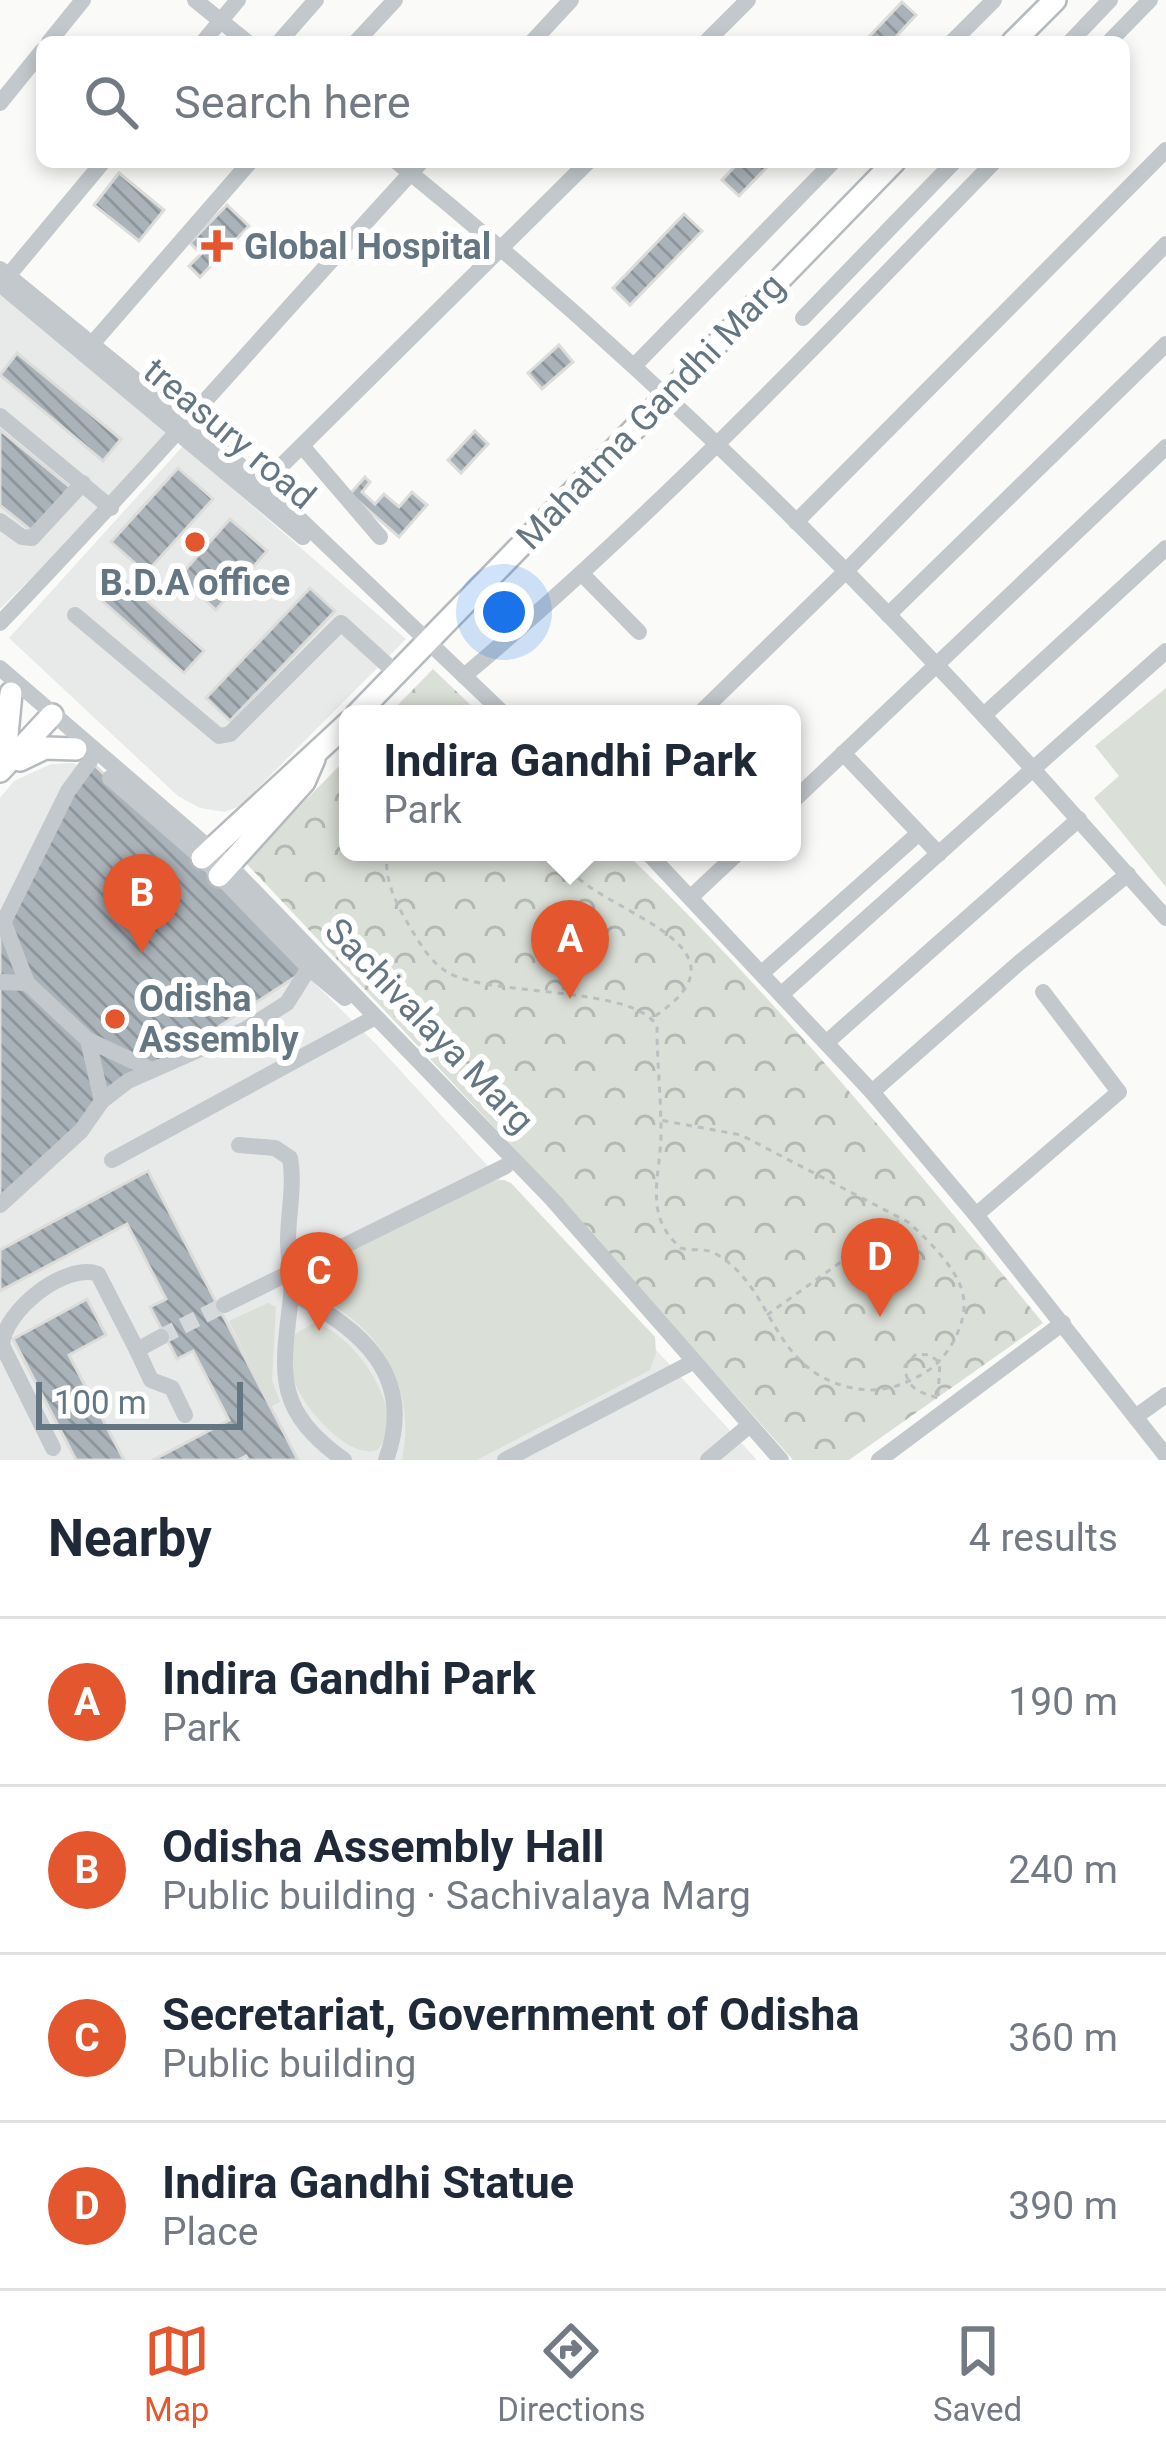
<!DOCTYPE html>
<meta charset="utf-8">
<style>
:root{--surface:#fff;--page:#f6f6f7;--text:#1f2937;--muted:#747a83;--line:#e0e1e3;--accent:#e4572e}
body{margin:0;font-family:Roboto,sans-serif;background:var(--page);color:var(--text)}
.scale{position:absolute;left:36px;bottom:30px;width:207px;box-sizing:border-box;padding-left:12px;border:6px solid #657683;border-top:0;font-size:33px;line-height:42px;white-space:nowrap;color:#657683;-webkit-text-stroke:9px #fff;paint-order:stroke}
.you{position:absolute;left:504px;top:612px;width:42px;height:42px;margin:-30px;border:9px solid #fff;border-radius:50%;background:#1a73e8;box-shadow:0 0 0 18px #1a73e833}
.badge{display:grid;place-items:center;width:78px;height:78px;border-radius:50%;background:var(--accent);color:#fff;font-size:39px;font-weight:700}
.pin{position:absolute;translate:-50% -99px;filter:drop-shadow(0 3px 6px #0008)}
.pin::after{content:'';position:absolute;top:63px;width:42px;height:36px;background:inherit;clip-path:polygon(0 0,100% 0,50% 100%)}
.popup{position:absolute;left:339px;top:705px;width:462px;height:156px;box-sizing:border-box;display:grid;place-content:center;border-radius:18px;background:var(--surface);filter:drop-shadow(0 3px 9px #0005);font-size:39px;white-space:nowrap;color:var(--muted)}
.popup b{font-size:45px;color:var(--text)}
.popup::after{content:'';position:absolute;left:50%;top:100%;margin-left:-24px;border:24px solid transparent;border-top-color:var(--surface)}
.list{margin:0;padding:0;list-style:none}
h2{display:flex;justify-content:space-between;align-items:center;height:156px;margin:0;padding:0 48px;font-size:51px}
h2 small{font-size:39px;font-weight:400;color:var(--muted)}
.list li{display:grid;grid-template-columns:78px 1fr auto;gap:36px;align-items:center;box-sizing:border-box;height:168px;padding:0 48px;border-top:3px solid var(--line)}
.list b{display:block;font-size:45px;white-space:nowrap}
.list p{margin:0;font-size:39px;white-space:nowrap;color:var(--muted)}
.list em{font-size:39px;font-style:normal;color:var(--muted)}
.icon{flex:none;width:66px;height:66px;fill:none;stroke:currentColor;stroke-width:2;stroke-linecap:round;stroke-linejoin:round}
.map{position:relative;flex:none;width:1166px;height:1460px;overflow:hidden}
.search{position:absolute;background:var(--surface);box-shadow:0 6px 18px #0003;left:36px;right:36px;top:36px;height:132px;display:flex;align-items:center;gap:30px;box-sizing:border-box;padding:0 42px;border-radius:18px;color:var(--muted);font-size:45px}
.sheet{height:828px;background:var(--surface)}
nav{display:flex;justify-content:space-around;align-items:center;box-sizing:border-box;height:168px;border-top:3px solid var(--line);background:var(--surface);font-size:33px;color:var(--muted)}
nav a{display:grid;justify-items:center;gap:6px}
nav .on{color:var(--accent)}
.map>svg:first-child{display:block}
.built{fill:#e8e9e9}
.park{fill:url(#park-crowns)}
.garden{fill:#dadfd7}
.building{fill:url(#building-back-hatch);stroke:#dcdcda;stroke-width:3}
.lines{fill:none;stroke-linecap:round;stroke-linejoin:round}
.minor-tunnel{stroke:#d5d9db;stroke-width:16;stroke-dasharray:16 8;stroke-linecap:butt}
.major-casing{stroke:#b5babe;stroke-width:26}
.path{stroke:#bbbfc2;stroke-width:3;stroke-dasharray:6 6;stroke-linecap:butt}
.minor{stroke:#c3c8cc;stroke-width:16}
.major{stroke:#fff;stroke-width:21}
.poi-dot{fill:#e4572e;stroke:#fff;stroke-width:4.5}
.labels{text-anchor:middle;stroke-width:12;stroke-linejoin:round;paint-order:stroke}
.poi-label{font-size:36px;font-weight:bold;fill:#657683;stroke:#fff;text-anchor:start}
.street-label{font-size:36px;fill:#657683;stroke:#fff}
</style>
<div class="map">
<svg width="1166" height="1460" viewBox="0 0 1166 1460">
<defs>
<pattern id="park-crowns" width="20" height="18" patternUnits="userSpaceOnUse" patternTransform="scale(3)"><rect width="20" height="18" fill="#dadfd7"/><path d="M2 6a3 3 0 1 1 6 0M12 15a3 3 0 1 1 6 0" fill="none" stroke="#b4b9b4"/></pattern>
<pattern id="building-back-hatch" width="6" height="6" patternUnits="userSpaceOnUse" patternTransform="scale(3)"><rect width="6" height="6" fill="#aab3b9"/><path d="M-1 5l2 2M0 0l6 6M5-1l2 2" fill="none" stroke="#8e969c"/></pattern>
</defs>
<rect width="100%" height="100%" fill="#fafaf8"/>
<!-- built -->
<g class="built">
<polygon points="0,294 172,427 115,495 0,609"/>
<polygon points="183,446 406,639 240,806 225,812 200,808 178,796 9,638"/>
<polygon points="74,763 192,862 376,1044 757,1460 0,1460 0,798 14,781 51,764"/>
</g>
<!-- park -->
<g class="park">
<polygon points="433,669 480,714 389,714"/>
<path d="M 348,757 L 348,852 L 625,852 C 776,997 909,1161 1043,1323 L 849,1460 L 793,1460 L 527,1162 L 245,862 Z"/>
</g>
<!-- garden -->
<g class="garden">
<polygon points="1166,688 1166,887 1094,798 1119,776 1095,746"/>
<path d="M 504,1180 L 511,1183 L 655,1337 L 656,1353 L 650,1370 L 477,1460 L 402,1460 C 415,1396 390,1342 336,1307 C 323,1298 308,1293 296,1283 L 297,1275 L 493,1181 Z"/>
<polygon points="268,1303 276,1307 272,1380 280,1402 271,1407 229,1321"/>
<path d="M 314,1323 C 353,1331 413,1417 377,1450 C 347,1460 301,1404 294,1380 C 290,1366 293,1349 295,1334 Z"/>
</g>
<!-- building -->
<g class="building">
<polygon points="902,2 916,15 891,42 864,42"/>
<polygon points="739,162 772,162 739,196 722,180"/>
<polygon points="119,173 164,210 139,241 94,205"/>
<polygon points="227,205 249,226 200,277 189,266 201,254 190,243"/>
<polygon points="684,214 702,231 630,305 613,288"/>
<polygon points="559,345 573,362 542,389 528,373"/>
<polygon points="17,353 121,439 103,461 0,375"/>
<polygon points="0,430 70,487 33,532 0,505"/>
<polygon points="475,431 488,444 461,473 448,460"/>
<polygon points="178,468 213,499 146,573 111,542"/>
<polygon points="365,477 370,482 362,492 375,504 384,494 399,507 412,492 427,505 399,537 350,494"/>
<polygon points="230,519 267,551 216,610 179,577"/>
<polygon points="118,575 204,651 184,673 99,598"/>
<polygon points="310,588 335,611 230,721 206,698"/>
<polygon points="90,761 309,968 152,1070 128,1081 0,1205 0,929"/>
<polygon points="148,1171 298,1460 248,1460 246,1456 238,1460 153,1460 229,1420 193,1351 177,1359 150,1307 166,1299 127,1224 0,1291 0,1250"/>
<polygon points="87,1299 106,1335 69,1355 124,1460 76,1460 13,1339"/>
</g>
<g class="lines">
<!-- minor-tunnel -->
<polyline class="minor-tunnel" points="161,1337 224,1305"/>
<defs>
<g id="major">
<polyline points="1013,42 1055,0"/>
<polyline points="357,714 894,162"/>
<polyline points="20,760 45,748 76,749"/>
<polyline points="4,766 11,693"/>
<polyline points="0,771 52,715"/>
<polyline points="202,858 348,723"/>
<polyline points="219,876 304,782 314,759"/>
</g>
</defs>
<!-- major casing -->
<use href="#major" class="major-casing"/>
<!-- path -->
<g class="path">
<path d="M 387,852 C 384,877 394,900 407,922 C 418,940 428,960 447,972 C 485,997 638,985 657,1027 C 657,1062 661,1097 661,1132 C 661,1176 642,1215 681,1248 C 693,1252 705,1247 716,1254 C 775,1288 769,1367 848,1387 C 878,1394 899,1388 926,1372 C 946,1360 965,1328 964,1303 C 964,1274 928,1240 908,1222 L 741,1135 L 660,1120"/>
<path d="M 554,852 C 566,867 579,881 596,891 C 647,924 744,957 655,1016"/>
<polyline points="767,1315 901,1219"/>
<path d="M 938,1396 L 940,1363 L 930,1355 L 916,1354 L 905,1366 C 906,1389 919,1392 938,1398"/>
</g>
<!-- minor -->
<g class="minor">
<polyline points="195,0 247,42"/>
<polyline points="49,42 83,0"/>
<polyline points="203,42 238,0"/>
<polyline points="279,42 316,0"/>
<polyline points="356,42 395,0"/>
<polyline points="532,42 571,0"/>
<polyline points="706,42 748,0"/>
<polyline points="952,42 994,0"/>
<polyline points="1070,42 1110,0"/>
<polyline points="1109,42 1150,0"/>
<polyline points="0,103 42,51"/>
<path d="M 397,162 C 625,347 836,552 1033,769 L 783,993"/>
<polyline points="0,269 263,484 504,714"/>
<polyline points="8,276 103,162"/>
<polyline points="0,284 303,537"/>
<polyline points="803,318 954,162"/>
<polyline points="92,344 250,162"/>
<polyline points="634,366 833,162"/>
<polyline points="0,416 111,508"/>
<polyline points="302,446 380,537"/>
<polyline points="263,484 588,162"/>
<polyline points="0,521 22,537 32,538 83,483"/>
<polyline points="796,522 1166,150"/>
<polyline points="582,574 639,632"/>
<polyline points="75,615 219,736 230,734 341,623 396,673"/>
<polyline points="888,615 1166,344"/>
<path d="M 0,623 C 144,473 280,315 421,162"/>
<polyline points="1166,651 1033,769 1166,918"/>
<polyline points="0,668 229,865 551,1198 781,1460"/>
<path d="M 464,676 C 653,517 822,340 994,162"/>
<polyline points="699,714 845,572 1166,244"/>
<polyline points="984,715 1166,548"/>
<polyline points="843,753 939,854"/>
<polyline points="110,778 202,858 309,968 345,998"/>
<polyline points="792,802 1166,447"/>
<polyline points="647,852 872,1092 976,1215 1166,1456"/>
<polyline points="691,897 739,852"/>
<polyline points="4,923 27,983 88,1040"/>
<polyline points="0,929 68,791 90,761"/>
<polyline points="763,972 919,833"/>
<polyline points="0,982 27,983"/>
<polyline points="827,1042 1079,819"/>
<polyline points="872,1092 1020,962 1128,874"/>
<polyline points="102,1101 88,1040 152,1070"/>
<path d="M 239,1145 L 275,1148 L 290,1158 C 295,1185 288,1214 288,1241 C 288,1260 293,1278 291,1297 C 282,1373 273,1409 344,1460"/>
<polyline points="112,1160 370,1020"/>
<polyline points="0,1205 81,1131 102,1101 128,1081 246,1029 287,1003 309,968"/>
<polyline points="976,1215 1119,1092 1043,992"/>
<path d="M 292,1293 C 361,1328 417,1376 386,1460"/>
<polyline points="224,1305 506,1166"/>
<polyline points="161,1337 137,1350 151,1380 172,1388 185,1415"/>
<polyline points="1138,1415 1166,1395"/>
<path d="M 53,1448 L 2,1345 C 4,1311 65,1262 98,1274 L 137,1350"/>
<polyline points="505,1460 691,1363"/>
<polyline points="708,1460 745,1429"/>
<polyline points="879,1460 1063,1323"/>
</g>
<!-- major -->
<use href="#major" class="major"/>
</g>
<!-- markers -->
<g class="poi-dot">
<path d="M211 228h12v12h12v12h-12v12h-12v-12h-12v-12h12z"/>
<circle cx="195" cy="542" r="12"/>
<circle cx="115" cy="1019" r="12"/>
</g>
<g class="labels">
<!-- poi labels -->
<g class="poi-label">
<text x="244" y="259">Global Hospital</text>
<text x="195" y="595" text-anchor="middle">B.D.A office</text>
<text x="139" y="1011">Odisha<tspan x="139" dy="41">Assembly</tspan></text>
</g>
<!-- street labels -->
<g class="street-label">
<text transform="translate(650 411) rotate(-46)" y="13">Mahatma Gandhi Marg</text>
<text transform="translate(230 433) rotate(40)" y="13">treasury road</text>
<text transform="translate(430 1025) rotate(46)" y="13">Sachivalaya Marg</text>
</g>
</g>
</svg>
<div class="scale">100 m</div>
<div class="you"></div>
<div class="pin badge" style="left:570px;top:999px">A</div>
<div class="popup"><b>Indira Gandhi Park</b>Park</div>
<div class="pin badge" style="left:142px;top:953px">B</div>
<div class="pin badge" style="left:319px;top:1331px">C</div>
<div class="pin badge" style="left:880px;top:1317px">D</div>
<div class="search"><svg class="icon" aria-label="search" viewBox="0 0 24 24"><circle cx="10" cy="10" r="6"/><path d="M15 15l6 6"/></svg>Search here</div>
</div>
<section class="sheet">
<h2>Nearby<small>4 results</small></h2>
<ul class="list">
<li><span class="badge">A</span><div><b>Indira Gandhi Park</b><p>Park</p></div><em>190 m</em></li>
<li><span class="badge">B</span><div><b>Odisha Assembly Hall</b><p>Public building · Sachivalaya Marg</p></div><em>240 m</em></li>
<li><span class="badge">C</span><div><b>Secretariat, Government of Odisha</b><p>Public building</p></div><em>360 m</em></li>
<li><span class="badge">D</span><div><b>Indira Gandhi Statue</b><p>Place</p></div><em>390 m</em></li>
</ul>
</section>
<nav>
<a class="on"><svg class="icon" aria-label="map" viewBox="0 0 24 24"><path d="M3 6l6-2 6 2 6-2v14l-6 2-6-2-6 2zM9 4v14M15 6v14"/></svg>Map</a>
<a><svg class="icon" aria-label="directions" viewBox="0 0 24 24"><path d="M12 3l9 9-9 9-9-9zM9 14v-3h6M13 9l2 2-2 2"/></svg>Directions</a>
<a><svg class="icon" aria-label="saved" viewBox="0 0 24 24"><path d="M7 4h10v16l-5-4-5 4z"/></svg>Saved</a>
</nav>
